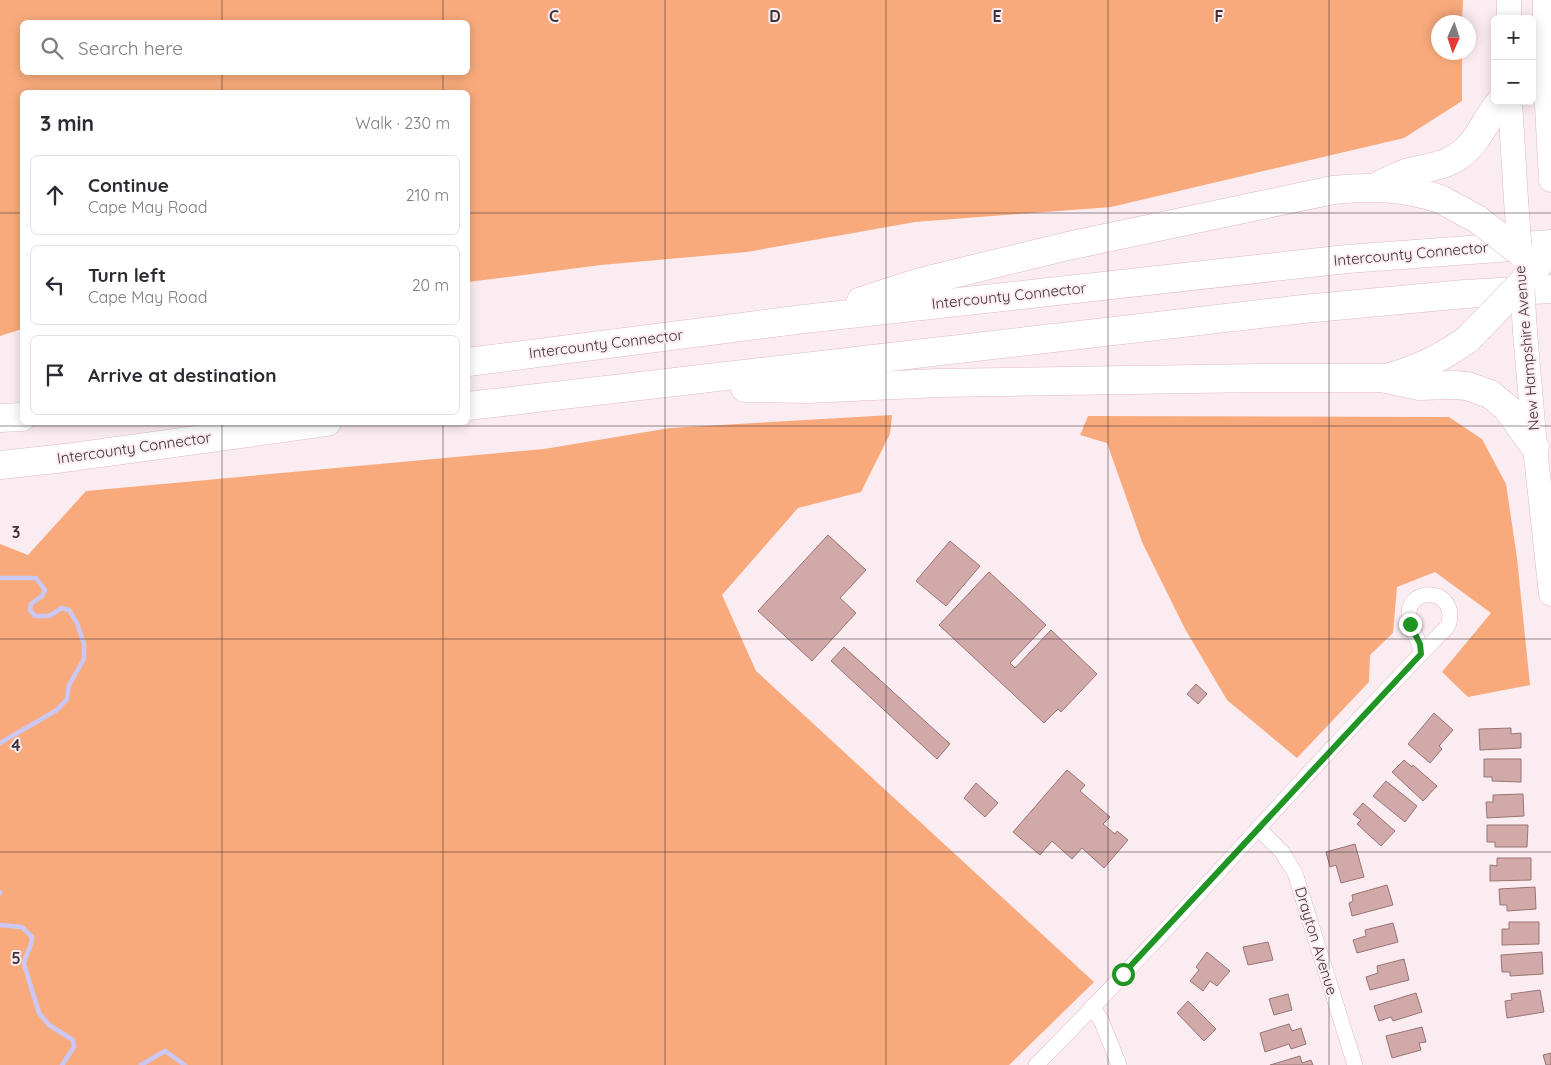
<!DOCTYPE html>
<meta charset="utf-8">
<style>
:root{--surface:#fff;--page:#f7f7f7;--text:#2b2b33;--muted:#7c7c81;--line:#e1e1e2}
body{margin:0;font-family:Quicksand,sans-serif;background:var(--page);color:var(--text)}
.controls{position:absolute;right:15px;top:15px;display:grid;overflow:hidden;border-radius:8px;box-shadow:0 2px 12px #0003}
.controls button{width:45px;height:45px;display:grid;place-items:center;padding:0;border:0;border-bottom:1px solid var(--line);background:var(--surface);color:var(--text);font:25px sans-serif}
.compass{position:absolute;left:1431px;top:15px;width:45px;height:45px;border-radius:50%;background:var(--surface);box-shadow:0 2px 12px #0003;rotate:183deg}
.stop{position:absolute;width:15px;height:15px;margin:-11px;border:4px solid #209524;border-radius:50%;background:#fff}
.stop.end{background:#209524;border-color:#fff;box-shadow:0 1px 5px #0008}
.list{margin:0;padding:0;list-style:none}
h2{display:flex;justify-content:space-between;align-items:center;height:65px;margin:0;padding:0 20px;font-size:21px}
h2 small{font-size:16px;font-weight:400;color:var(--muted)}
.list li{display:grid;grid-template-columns:32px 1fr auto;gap:15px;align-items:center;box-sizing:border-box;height:80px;margin:0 10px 10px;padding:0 10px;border:1px solid var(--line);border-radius:8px}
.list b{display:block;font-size:19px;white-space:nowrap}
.list p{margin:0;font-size:16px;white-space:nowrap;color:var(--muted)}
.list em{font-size:16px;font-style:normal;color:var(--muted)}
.icon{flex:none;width:28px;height:28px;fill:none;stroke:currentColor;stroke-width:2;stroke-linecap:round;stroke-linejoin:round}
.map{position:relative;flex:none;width:1551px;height:1065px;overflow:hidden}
.search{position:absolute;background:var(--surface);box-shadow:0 2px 12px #0003;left:20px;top:20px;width:450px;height:55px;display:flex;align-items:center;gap:12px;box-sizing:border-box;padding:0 18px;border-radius:8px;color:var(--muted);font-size:19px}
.panel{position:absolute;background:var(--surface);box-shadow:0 2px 12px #0003;left:20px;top:90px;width:450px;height:335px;border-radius:8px}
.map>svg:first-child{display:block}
.forest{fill:#f8aa7c;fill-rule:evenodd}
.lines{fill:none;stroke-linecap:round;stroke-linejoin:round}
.stream{stroke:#cbc8f8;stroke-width:4.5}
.building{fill:#d0a9a8;stroke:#997473}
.minor-casing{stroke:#ddb9ca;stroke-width:16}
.primary-casing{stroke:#ddb9ca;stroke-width:25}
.motorway-casing{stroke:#ddb9ca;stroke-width:29}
.minor{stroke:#fff;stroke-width:15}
.primary{stroke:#fff;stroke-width:24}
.motorway{stroke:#fff;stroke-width:28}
.primary-bridge-casing{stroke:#ddb9ca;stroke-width:25;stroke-linecap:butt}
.motorway-bridge-casing{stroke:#ddb9ca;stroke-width:29;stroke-linecap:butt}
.primary-bridge{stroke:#fff;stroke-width:24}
.motorway-bridge{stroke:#fff;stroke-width:28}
.route{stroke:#209524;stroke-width:6}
.grid{fill:none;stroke:#3f3137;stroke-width:1;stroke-opacity:0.55}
.labels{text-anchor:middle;stroke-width:4;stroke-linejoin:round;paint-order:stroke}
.street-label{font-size:15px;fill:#3f3137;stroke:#fbecf2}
.grid-label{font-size:16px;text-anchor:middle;font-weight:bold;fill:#3f3137;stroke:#fbecf2;stroke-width:4;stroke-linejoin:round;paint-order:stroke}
</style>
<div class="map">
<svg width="1551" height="1065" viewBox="0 0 1551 1065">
<rect width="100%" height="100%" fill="#fbecf2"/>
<!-- forest -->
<g class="forest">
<path d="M 0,0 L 1463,0 L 1462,22 L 1438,22 L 1438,52 L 1462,53 L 1462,101 L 1404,138 L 1111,207 L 915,222 L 747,252 L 601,265 L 468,282 L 468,92 L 22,92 L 22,329 L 0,336 ZM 468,22 L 468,72 L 22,72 L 22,22 Z"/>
<polygon points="892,415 890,434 861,492 798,508 722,595 756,671 1094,982 1009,1065 0,1065 0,544 28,555 86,491 544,449 670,428"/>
<polygon points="1088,416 1449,417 1482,439 1506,484 1517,558 1530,685 1468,697 1442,672 1491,613 1435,572 1397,587 1393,633 1370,655 1369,682 1297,758 1227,700 1185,629 1142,542 1107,443 1080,435"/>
</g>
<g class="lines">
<!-- stream -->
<g class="stream">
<polyline points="0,578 36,578 45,590 42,596 31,604 30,610 35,616 49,616 62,608 69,610 77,623 84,644 84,659 69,685 67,699 57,710 0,743"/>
<polyline points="0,892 0,893"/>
<path d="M 0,925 L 22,927 L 32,937 C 32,948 25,954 24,964 L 39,1013 L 49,1025 L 73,1040 L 74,1047 L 62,1065"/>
<polyline points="141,1065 165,1051 185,1065"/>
</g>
</g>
<!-- building -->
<g class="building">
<polygon points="828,535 866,570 840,598 856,613 812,661 758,611"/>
<polygon points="950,541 980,566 946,606 916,581"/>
<polygon points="989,572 1046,625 1010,663 1015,668 1051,630 1097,674 1061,712 1058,709 1044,723 939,625"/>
<polygon points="844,647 950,744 937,759 831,661"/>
<polygon points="1196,684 1207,694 1198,704 1187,694"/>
<polygon points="1434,713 1453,730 1439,746 1442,749 1430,763 1408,744"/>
<polygon points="1511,728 1511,734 1521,733 1521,748 1480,750 1479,729"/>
<polygon points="1484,759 1521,759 1521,782 1492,781 1492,777 1484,777"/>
<polygon points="1404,760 1412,767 1413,765 1437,786 1423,801 1392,772"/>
<polygon points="1067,770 1085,785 1080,791 1110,817 1103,824 1115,834 1117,831 1128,840 1104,868 1082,848 1072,859 1052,841 1040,855 1013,832"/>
<polygon points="1386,781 1417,806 1405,822 1373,796"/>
<polygon points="976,783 998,803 985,817 964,798"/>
<polygon points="1523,794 1524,816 1487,818 1486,802 1493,802 1493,795"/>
<polygon points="1363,803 1395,831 1381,846 1357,824 1361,820 1353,814"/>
<polygon points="1487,825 1528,825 1527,847 1495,847 1495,842 1487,842"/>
<polygon points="1355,844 1364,877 1341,883 1336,865 1330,867 1326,852"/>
<polygon points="1497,858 1531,858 1531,880 1490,881 1490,865 1497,866"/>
<polygon points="1387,885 1393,905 1352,916 1349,903 1353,901 1352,895"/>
<polygon points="1535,887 1536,909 1507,911 1507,905 1500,905 1499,889"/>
<polygon points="1509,922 1539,922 1539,944 1502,945 1502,929 1509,929"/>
<polygon points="1393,923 1398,942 1357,953 1353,940 1366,936 1365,930"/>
<polygon points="1268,942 1273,960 1248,965 1243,947"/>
<polygon points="1207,952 1230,971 1217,986 1210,981 1203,991 1190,981 1199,970 1196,967"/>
<polygon points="1542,952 1543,974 1510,976 1510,972 1502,972 1501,955"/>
<polygon points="1404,959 1409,980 1370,990 1366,977 1378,973 1377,966"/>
<polygon points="1540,990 1544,1012 1507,1018 1505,1001 1512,1000 1511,994"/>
<polygon points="1416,993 1422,1012 1393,1021 1391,1017 1379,1021 1374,1006"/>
<polygon points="1288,994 1292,1010 1274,1015 1269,999"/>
<polygon points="1188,1001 1216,1029 1204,1041 1177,1013"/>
<polygon points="1289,1024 1292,1031 1301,1028 1306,1044 1291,1049 1289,1044 1265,1052 1260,1033"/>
<polygon points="1422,1027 1426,1042 1419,1043 1421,1050 1392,1058 1386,1036"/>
<polygon points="1551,1053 1551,1065 1546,1065 1543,1055"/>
<polygon points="1300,1056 1302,1063 1311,1060 1313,1065 1270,1065"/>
</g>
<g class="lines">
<defs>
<g id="minor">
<polyline points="1258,828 1282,852 1295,873 1355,1065"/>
<polyline points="1092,1007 1101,1020 1119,1065"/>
<path d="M 1036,1065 C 1178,923 1307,769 1448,626 C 1460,589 1410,585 1409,613 C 1408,627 1420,638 1421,654"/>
</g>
<g id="primary">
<polyline points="1545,0 1544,49 1551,180"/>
<polyline points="1509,19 1509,0"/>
<polyline points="1510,101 1516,200"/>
<polyline points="1525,332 1535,447 1551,594"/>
</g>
<g id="motorway">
<polyline points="1544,49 1551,63"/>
<path d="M 1381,184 C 1389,181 1398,176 1406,173 C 1431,166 1451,167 1470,146 C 1483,132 1488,115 1501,101"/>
<polyline points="1522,283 1551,250"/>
<path d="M 861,301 L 920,282 L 1068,246 L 1333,190 C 1370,186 1404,187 1440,199"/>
<polyline points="468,362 804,319 1347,259 1551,244"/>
<path d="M 1386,378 C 1417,370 1442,358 1468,339"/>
<polyline points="745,388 808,389 939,383 1259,378 1382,378 1419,386 1454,385 1467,386 1490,394 1507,408 1535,447"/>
<polyline points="468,406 1303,309 1465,294 1551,289"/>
<polyline points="0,418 22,417"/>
<polyline points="0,465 65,458 327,422"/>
</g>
</defs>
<!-- minor casing -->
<use href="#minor" class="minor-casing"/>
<!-- primary casing -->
<use href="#primary" class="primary-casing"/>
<!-- motorway casing -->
<use href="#motorway" class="motorway-casing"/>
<!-- minor -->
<use href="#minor" class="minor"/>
<!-- primary -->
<use href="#primary" class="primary"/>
<!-- motorway -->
<use href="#motorway" class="motorway"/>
<defs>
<g id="primary-bridge">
<polyline points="1516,200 1520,252"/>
<polyline points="1522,283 1525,332"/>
</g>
<g id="motorway-bridge">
<polyline points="1440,199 1477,219 1520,252"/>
<polyline points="1468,339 1522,283"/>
</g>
</defs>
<!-- primary-bridge casing -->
<use href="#primary-bridge" class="primary-bridge-casing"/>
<!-- motorway-bridge casing -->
<use href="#motorway-bridge" class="motorway-bridge-casing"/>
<!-- primary-bridge -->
<use href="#primary-bridge" class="primary-bridge"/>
<!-- motorway-bridge -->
<use href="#motorway-bridge" class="motorway-bridge"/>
</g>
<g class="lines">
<!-- route -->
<polyline class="route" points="1123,974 1421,654 1420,644 1410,624"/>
</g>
<!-- grid -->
<path class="grid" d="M 222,0 L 222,22M 443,0 L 443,22M 665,0 L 665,1065M 886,0 L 886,1065M 1108,0 L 1108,1065M 1329,0 L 1329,1065M 222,72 L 222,92M 443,72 L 443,92M 0,213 L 22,213M 468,213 L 1551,213M 222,422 L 222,1065M 443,422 L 443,1065M 0,426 L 1551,426M 0,639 L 1551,639M 0,852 L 1551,852"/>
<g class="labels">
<!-- street labels -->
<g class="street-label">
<text transform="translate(1411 254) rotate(-5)" y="5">Intercounty Connector</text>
<text transform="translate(1009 296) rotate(-6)" y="5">Intercounty Connector</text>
<text transform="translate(606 344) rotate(-7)" y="5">Intercounty Connector</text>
<text transform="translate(1527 348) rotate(-95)" y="5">New Hampshire Avenue</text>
<text transform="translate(134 448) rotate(-8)" y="5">Intercounty Connector</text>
<text transform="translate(1316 941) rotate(73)" y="5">Drayton Avenue</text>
</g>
</g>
<g class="grid-label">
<text x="554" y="22">C</text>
<text x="775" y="22">D</text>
<text x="997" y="22">E</text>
<text x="1219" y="22">F</text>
<text x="16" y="538">3</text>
<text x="16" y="751">4</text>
<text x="16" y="964">5</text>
</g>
</svg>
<div class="controls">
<button>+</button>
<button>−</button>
</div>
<svg class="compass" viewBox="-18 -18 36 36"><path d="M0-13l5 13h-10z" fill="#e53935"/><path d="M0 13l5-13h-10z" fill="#7c7c81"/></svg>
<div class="stop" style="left:1123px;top:974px"></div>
<div class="stop end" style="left:1410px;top:624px"></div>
<div class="search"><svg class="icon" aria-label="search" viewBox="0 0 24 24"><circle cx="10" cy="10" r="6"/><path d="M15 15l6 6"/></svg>Search here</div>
<section class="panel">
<h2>3 min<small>Walk · 230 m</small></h2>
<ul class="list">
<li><svg class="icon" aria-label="ahead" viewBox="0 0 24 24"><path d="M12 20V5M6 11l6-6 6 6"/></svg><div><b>Continue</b><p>Cape May Road</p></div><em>210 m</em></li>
<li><svg class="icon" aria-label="left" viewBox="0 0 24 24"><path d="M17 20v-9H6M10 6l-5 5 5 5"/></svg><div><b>Turn left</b><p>Cape May Road</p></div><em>20 m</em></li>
<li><svg class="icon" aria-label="arrive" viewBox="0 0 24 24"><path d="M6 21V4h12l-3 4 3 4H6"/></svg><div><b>Arrive at destination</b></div></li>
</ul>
</section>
</div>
